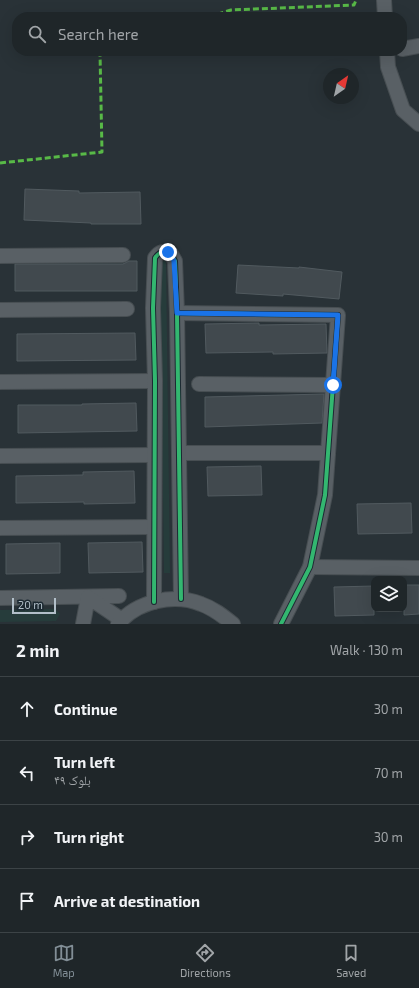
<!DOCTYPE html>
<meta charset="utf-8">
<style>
:root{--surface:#1f2629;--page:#2c3235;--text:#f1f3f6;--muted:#a1a5a8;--line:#3c4346;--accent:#828e96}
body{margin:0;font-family:"Exo 2","Noto Naskh Arabic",sans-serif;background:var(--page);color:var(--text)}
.controls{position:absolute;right:12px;bottom:12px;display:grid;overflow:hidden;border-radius:8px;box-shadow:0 4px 16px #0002}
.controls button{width:36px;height:36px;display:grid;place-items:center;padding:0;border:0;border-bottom:1px solid var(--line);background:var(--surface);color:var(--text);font:20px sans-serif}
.compass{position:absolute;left:323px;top:68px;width:36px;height:36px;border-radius:50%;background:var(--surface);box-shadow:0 4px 16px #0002;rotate:34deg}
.scale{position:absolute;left:12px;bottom:10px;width:44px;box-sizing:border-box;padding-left:4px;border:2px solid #b2bfc9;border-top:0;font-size:11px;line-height:14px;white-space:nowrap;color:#b2bfc9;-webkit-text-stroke:3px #1c2932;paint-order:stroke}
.stop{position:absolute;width:12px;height:12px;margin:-9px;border:3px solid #1a73e8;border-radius:50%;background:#fff}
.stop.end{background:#1a73e8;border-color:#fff;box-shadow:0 1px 4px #0008}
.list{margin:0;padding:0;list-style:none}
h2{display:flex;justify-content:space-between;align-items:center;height:52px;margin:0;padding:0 16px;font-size:17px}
h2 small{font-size:13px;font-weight:400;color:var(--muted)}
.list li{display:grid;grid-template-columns:26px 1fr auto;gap:12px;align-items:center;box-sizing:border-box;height:64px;padding:0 16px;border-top:1px solid var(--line)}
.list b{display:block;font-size:15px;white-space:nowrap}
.list p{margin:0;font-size:13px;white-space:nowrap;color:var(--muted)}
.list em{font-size:13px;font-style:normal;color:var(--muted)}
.icon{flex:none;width:22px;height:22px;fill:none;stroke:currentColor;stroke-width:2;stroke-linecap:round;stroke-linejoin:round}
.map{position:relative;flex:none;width:419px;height:624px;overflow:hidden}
.search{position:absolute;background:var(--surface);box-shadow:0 4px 16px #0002;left:12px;right:12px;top:12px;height:44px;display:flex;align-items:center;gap:10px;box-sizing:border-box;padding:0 14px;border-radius:16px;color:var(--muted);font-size:15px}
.sheet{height:308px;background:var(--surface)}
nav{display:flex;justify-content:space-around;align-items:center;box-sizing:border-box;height:56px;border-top:1px solid var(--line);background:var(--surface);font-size:11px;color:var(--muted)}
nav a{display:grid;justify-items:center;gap:2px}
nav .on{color:var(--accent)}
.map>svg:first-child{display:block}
.green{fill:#263c3b}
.building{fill:#41494e;stroke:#515a5f}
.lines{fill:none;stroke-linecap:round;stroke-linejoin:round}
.minor-casing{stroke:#474e52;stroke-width:16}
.minor{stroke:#596065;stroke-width:14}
.quiet{stroke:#58b947;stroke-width:3;stroke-dasharray:6 3;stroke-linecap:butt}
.cycleway-casing{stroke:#1c2932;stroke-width:6}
.cycleway{stroke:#33b770;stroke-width:4}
.route{stroke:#1a73e8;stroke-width:5}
</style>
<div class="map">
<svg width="419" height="624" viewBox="0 0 419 624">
<rect width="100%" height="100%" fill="#293237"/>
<!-- green -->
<g class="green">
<polygon points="160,261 166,261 170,573 164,573"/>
<polygon points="55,609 60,614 56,621 0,622 0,610"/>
</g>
<!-- building -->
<g class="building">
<polygon points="25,189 79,191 79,193 140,192 141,224 91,224 91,223 24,220"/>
<polygon points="129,261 137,261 137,291 15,291 15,264 123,264"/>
<polygon points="238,265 299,268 299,267 342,272 339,299 283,294 283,296 236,293"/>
<polygon points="259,323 259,325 326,324 327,353 273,354 273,352 206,353 205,324"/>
<polygon points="135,333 136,360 17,361 17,334"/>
<polygon points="324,394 322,423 205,427 205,397"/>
<polygon points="136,403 137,431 18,433 18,405 82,405 82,404"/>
<polygon points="261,466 262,495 208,496 207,467"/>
<polygon points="134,471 135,503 84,504 84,502 16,503 16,476 83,475 83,472"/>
<polygon points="411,503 412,533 358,534 357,504"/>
<polygon points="142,542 143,572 89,573 88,543"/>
<polygon points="60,543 60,573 6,574 6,544"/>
<polygon points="404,585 419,585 419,614 404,615"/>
<polygon points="374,586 374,615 335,616 334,587"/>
</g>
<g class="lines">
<defs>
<g id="minor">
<polyline points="384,0 385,17"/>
<polyline points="402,49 419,46"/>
<polyline points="387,51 388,67 403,110 419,124"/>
<polyline points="0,256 123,255"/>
<polyline points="0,310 127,309"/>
<polyline points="177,313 338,315 325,495 310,567 281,624"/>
<polyline points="0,382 155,381"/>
<polyline points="199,384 333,385"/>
<polyline points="179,453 328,453"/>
<polyline points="0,456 154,455"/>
<polyline points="0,528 154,527"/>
<polyline points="310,567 419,568"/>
<polyline points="0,598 119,596"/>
<path d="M 154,602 L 155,381 L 153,308 L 155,258 C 159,252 164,250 171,254 L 175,261 L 177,313 L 181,599"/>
<polyline points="83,624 88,597 122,620"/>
<path d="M 118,624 C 137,601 174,593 201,604 C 213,608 223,616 233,624"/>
</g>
</defs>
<!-- minor casing -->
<use href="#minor" class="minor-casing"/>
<!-- minor -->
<use href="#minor" class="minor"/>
<!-- quiet -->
<g class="quiet">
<polyline points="209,17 231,10 354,5 356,0"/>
<polyline points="0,163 102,152 100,52 102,51"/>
</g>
<defs>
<g id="cycleway">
<polyline points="177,313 338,315 325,495 310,567 281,624"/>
<path d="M 154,602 L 155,381 L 153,308 L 155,258 C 159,252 164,250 171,254 L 175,261 L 177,313 L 181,599"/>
</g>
</defs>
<!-- cycleway casing -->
<use href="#cycleway" class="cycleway-casing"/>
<!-- cycleway -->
<use href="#cycleway" class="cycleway"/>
</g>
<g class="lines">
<!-- route -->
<polyline class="route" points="168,252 171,254 174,261 177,313 338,315 333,385"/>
</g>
</svg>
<div class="controls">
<button><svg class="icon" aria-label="layers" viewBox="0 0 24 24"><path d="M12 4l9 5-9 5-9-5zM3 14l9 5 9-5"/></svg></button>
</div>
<svg class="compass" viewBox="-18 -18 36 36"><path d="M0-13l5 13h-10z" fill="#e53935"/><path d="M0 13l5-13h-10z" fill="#a1a5a8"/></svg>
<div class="scale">20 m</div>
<div class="stop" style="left:333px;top:385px"></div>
<div class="stop end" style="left:168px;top:252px"></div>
<div class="search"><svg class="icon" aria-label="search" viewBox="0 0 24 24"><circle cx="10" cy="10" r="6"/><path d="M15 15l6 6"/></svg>Search here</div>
</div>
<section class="sheet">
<h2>2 min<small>Walk · 130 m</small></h2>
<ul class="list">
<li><svg class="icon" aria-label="ahead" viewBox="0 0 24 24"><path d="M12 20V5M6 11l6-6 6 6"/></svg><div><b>Continue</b></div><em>30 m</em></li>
<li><svg class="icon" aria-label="left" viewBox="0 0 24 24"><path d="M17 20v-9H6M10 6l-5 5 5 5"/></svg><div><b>Turn left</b><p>بلوک ۴۹</p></div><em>70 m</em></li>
<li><svg class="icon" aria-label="right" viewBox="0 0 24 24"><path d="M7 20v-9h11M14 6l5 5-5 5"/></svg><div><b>Turn right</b></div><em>30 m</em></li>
<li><svg class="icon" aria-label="arrive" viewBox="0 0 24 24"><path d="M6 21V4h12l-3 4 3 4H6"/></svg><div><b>Arrive at destination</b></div></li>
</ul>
</section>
<nav>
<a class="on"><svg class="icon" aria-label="map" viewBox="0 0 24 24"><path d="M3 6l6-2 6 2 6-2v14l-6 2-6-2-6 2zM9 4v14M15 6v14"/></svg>Map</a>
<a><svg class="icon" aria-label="directions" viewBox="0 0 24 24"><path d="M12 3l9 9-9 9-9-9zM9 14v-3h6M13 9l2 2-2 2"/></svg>Directions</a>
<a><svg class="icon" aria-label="saved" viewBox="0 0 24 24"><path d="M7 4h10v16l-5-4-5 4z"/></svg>Saved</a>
</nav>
